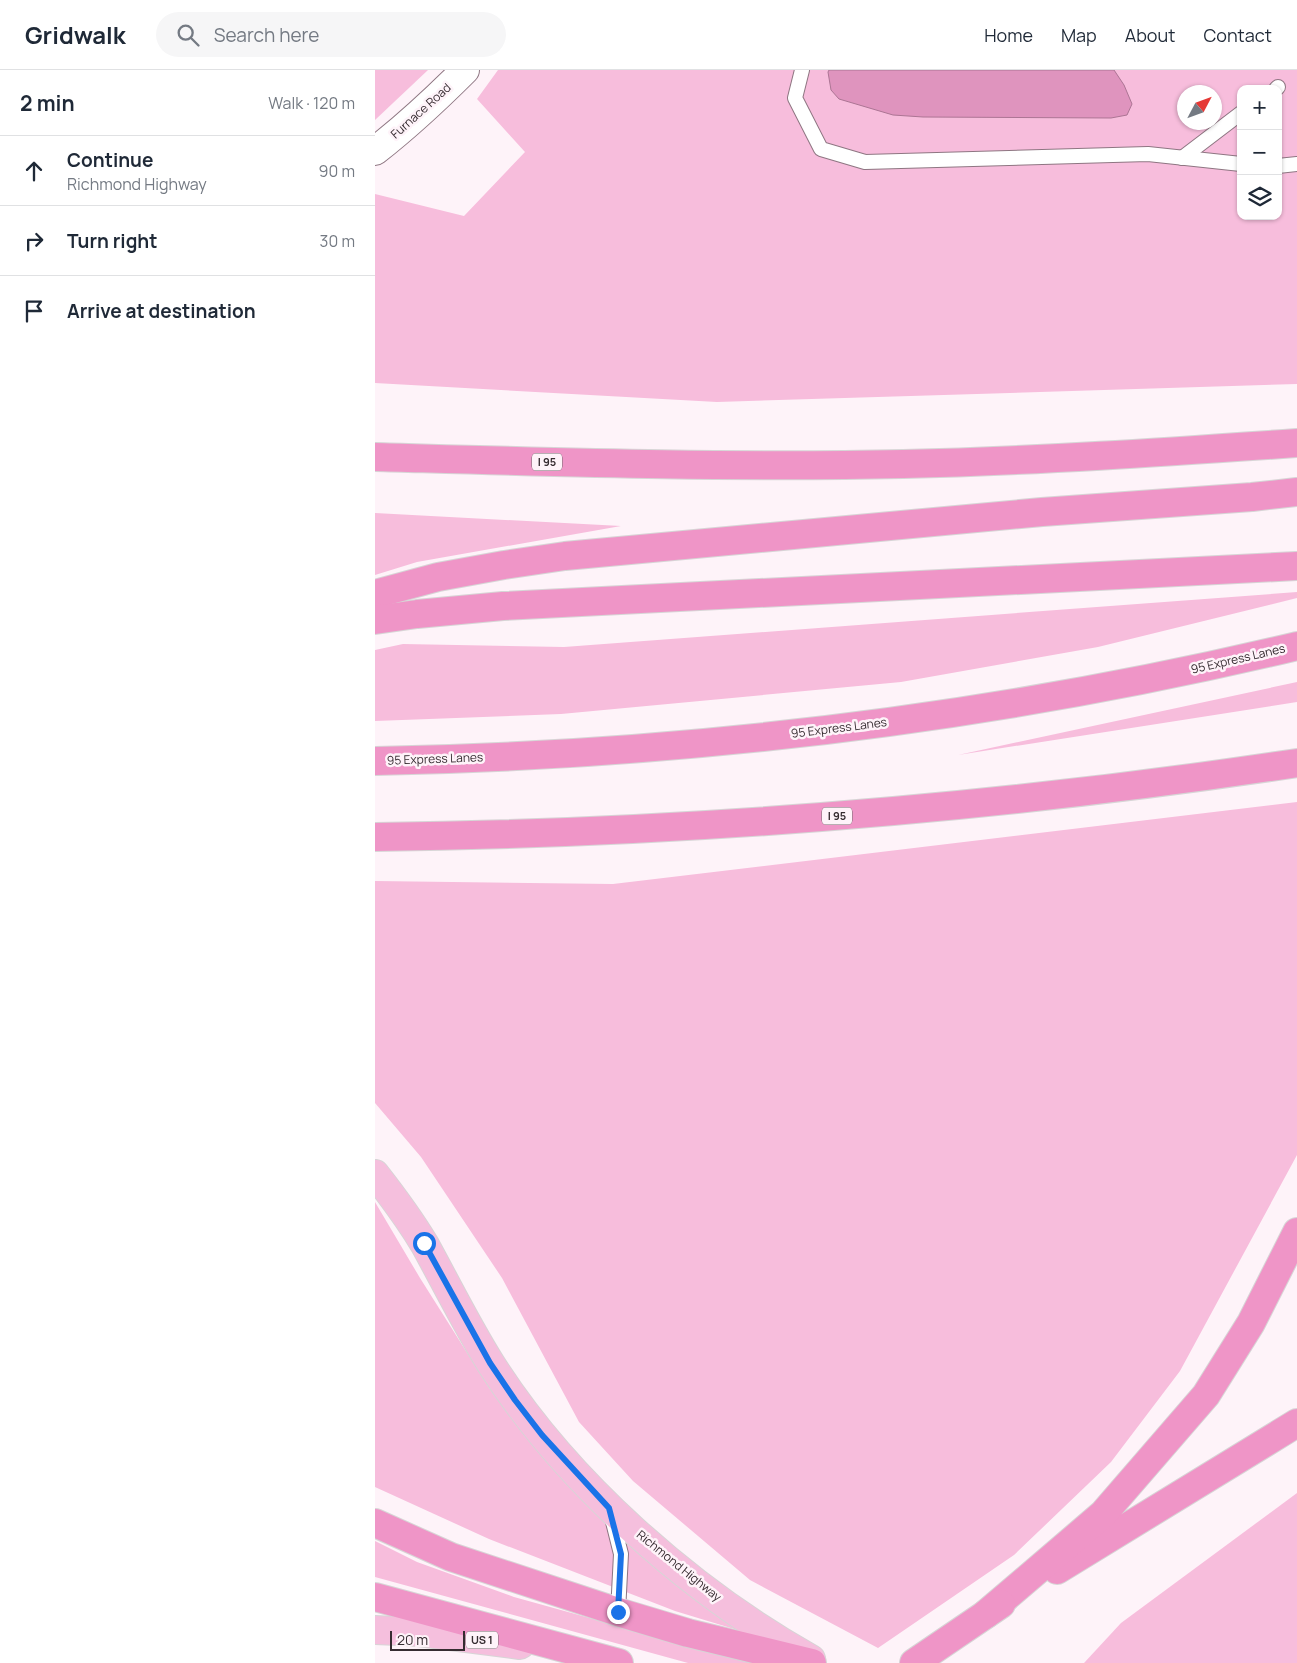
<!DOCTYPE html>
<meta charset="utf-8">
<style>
:root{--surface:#fff;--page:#f6f6f7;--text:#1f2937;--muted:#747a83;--line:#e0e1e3}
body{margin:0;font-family:Manrope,sans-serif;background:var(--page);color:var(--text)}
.controls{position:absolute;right:15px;top:15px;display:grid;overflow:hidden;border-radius:10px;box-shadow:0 1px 4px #0004}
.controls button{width:45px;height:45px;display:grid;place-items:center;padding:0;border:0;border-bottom:1px solid var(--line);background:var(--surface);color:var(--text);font:25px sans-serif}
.compass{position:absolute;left:802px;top:15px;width:45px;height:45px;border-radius:50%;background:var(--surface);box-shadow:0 1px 4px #0004;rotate:49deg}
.scale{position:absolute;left:15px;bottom:12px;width:75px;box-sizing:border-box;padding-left:5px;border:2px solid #362c31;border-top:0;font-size:14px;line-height:18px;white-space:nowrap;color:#362c31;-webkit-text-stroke:4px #fef3f9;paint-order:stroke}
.stop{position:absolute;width:15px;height:15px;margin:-11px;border:4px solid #1a73e8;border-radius:50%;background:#fff}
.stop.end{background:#1a73e8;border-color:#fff;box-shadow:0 1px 5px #0008}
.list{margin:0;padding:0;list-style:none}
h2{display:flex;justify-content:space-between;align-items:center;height:65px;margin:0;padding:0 20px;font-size:21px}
h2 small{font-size:16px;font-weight:400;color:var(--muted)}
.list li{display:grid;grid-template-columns:32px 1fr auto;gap:15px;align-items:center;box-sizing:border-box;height:70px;padding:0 20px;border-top:1px solid var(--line)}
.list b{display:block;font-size:19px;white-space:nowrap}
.list p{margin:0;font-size:16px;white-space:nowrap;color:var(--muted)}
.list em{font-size:16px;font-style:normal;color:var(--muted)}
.icon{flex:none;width:28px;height:28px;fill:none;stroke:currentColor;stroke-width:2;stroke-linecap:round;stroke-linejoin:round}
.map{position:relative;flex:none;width:922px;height:1593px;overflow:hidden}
header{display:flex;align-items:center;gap:30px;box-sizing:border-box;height:70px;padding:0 25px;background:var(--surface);border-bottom:1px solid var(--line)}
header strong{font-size:24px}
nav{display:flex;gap:28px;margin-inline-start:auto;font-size:18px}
.search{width:350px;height:45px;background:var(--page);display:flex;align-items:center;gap:12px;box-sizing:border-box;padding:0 18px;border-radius:28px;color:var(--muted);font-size:19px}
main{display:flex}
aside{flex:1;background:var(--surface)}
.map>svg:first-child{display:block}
.green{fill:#f7bddc;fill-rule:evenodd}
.water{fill:#df94be;stroke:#ac7594}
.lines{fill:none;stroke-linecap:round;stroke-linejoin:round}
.lane-casing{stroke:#8e7682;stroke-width:16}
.secondary-casing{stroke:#8e7682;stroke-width:30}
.primary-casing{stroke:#d7d5d6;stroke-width:30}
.highway-casing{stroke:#d7d5d6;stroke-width:30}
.lane{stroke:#fff;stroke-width:14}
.secondary{stroke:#fff;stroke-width:28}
.primary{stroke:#f5bfdd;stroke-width:28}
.highway{stroke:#ef95c7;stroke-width:28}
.route{stroke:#1a73e8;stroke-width:6}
.labels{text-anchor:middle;stroke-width:5;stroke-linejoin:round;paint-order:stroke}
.shield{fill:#fef3f9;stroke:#72686d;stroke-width:1}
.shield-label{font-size:11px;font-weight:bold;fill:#362c31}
.street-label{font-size:12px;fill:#362c31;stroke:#fef3f9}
</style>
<header>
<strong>Gridwalk</strong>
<div class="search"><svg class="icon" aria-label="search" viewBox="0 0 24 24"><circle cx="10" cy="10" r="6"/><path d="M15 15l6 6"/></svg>Search here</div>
<nav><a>Home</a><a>Map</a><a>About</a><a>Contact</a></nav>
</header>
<main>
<aside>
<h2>2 min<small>Walk · 120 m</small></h2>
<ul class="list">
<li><svg class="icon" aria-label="ahead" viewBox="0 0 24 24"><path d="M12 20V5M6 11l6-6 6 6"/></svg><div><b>Continue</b><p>Richmond Highway</p></div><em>90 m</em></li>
<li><svg class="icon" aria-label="right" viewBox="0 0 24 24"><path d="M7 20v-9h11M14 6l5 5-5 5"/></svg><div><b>Turn right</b></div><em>30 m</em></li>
<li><svg class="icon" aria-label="arrive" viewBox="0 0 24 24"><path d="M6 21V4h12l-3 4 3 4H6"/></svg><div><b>Arrive at destination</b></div></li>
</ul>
</aside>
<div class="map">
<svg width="922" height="1593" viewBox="0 0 922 1593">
<rect width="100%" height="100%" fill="#fef3f9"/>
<!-- green -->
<g class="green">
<polygon points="0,0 53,0 0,50"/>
<path d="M 123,0 L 922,0 L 922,314 L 342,332 L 0,313 L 0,124 L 89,146 L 150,82 L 102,29 ZM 866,19 L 903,19 L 903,146 L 866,146 ZM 809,22 L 839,22 L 839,52 L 809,52 Z"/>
<polygon points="0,443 246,456 42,492 0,505"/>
<polygon points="922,522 922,528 723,577 526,612 186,644 0,651 0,580 28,574 189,577"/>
<polygon points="922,612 922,632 583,685"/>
<polygon points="922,732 922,1085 805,1301 736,1392 639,1485 503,1578 375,1510 258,1411 204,1352 127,1208 46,1087 0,1033 0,811 238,814"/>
<polygon points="0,1132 45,1208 115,1319 183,1404 280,1497 369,1562 300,1541 114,1469 0,1417"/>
<polygon points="922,1423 922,1593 709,1593 746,1553"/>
<polygon points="0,1471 42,1492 139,1527 377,1593 313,1593 0,1507"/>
</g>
<!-- water -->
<polygon class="water" points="454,0 739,0 749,15 757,34 752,45 736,48 548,47 518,45 464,29 456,20 453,2"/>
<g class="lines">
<defs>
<g id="lane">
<polyline points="427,0 420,28 446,79 490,92 773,84 866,94"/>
<polyline points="901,19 903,17"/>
<polyline points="807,88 866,43"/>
<polyline points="903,96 922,94"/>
<polyline points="236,1444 246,1484 243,1542"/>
</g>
<path id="secondary" d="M 0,81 C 32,56 61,29 90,0"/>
<g id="primary">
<path d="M 0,1104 C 18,1127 35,1150 50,1175 C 72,1215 92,1256 116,1294 C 191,1412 315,1521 436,1589"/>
<polyline points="0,1560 44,1562 145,1575"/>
</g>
<g id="highway">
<path d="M 0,387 C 176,392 352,398 528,394 C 660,391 791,382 922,373"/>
<polyline points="0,524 63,507 129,495 190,486 667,442 877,427 922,422"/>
<polyline points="0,550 42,544 128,536 922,496"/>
<path d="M 0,691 C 310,685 621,648 922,576"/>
<path d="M 0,767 C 309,763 617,739 922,693"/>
<polyline points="0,1453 76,1487 243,1542 313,1563 437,1593"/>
<polyline points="682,1500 922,1353"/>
<polyline points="0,1527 244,1593"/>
<polyline points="611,1544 728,1444 831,1325 876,1253 922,1162"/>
<polyline points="539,1593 626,1534"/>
</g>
</defs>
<!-- lane casing -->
<use href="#lane" class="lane-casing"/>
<!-- secondary casing -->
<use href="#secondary" class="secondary-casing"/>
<!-- primary casing -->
<use href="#primary" class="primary-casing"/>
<!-- highway casing -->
<use href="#highway" class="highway-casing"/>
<!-- lane -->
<use href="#lane" class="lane"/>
<!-- secondary -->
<use href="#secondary" class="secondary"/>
<!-- primary -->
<use href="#primary" class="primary"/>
<!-- highway -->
<use href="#highway" class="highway"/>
</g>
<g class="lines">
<!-- route -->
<polyline class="route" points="49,1173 115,1293 140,1330 167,1365 234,1438 246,1484 243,1542"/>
</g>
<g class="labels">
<!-- shield labels -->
<g class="shield">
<rect x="157" y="383.5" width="30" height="17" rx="4"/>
<rect x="447" y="737.5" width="30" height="17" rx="4"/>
<rect x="91" y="1561.5" width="32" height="17" rx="4"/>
</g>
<g class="shield-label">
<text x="172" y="396">I 95</text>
<text x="462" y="750">I 95</text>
<text x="107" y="1574">US 1</text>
</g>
<!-- street labels -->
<g class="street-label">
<text transform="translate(46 41) rotate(-42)" y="4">Furnace Road</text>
<text transform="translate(863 589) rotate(-13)" y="4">95 Express Lanes</text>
<text transform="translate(464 658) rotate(-7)" y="4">95 Express Lanes</text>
<text transform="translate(60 689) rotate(-2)" y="4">95 Express Lanes</text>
<text transform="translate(304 1496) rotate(39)" y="4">Richmond Highway</text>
</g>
</g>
</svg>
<div class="controls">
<button>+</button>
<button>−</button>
<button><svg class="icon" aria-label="layers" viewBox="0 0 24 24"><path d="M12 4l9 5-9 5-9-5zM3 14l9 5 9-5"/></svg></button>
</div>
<svg class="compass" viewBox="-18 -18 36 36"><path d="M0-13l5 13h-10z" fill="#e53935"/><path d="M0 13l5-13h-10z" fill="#747a83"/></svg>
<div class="scale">20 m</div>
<div class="stop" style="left:49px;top:1173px"></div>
<div class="stop end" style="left:243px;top:1542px"></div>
</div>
</main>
